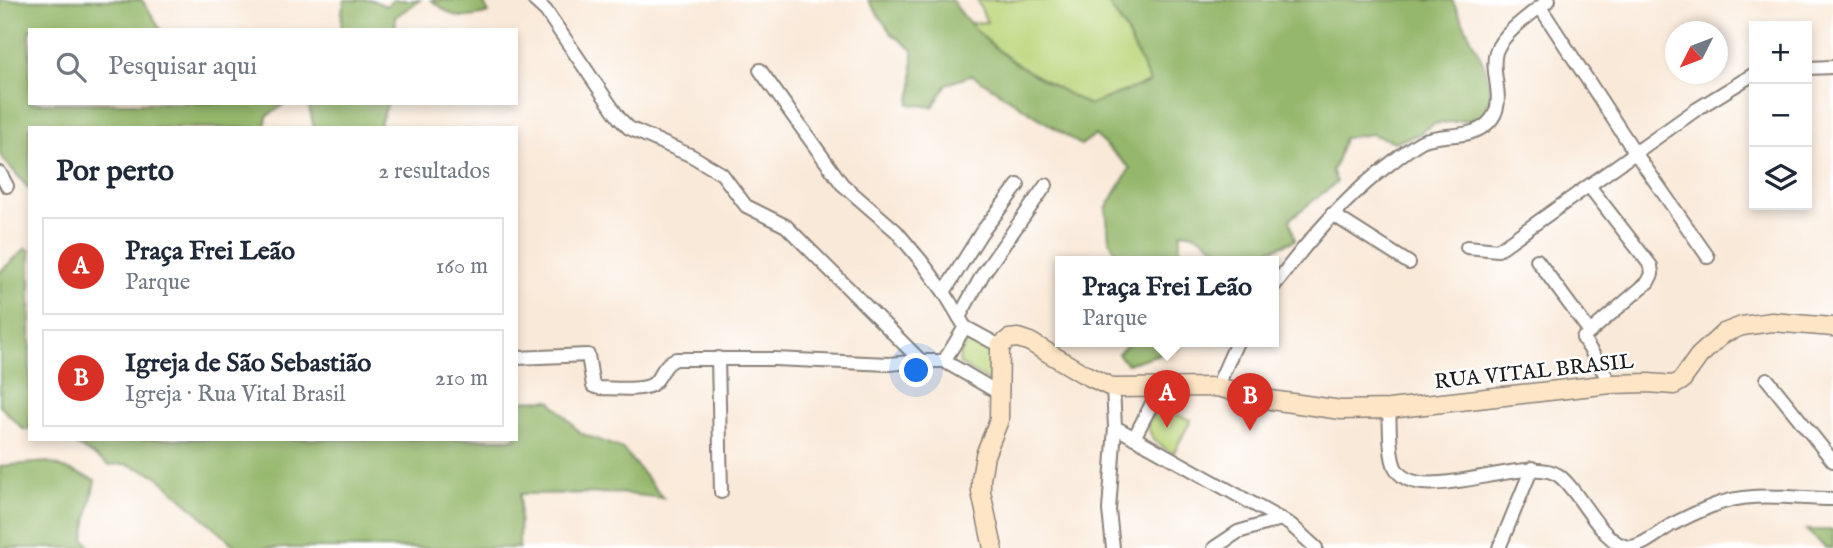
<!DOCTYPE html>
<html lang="pt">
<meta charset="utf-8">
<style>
:root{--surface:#fff;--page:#f6f6f7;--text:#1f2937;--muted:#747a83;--line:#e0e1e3;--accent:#d93025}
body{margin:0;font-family:"IM FELL English",serif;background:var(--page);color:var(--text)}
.controls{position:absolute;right:21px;top:21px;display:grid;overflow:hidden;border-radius:0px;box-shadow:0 4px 10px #0003}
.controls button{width:63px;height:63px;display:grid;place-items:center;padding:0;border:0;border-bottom:2px solid var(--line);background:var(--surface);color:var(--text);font:35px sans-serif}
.compass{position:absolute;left:1665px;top:21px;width:63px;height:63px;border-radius:50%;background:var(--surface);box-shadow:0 4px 10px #0003;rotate:228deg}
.you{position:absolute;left:917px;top:371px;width:24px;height:24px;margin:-18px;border:5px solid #fff;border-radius:50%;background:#1a73e8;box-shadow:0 0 0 10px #1a73e833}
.badge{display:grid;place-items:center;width:46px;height:46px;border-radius:50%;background:var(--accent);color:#fff;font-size:23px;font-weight:700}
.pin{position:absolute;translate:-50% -58px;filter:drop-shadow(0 2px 4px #0008)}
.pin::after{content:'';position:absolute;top:37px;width:24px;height:21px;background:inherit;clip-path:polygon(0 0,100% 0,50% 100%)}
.popup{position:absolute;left:1055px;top:256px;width:224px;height:91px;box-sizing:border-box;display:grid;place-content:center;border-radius:0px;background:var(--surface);filter:drop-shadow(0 2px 5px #0005);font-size:23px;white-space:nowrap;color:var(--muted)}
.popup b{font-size:26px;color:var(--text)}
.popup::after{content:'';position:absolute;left:50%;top:100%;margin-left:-14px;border:14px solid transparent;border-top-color:var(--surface)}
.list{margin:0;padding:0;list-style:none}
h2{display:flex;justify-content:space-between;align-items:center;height:91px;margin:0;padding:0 28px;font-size:30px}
h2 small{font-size:23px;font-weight:400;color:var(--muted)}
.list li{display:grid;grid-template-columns:46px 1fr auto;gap:21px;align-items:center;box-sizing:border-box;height:98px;margin:0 14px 14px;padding:0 14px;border:2px solid var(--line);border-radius:0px}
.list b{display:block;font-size:26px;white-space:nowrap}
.list p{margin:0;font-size:23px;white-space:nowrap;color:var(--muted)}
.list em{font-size:23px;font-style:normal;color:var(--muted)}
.icon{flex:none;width:38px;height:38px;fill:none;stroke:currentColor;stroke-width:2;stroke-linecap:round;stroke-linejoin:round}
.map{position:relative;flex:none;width:1833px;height:548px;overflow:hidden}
.search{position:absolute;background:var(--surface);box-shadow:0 4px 10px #0003;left:28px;top:28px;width:490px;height:77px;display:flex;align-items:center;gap:18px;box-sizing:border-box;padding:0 24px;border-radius:0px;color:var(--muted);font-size:26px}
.panel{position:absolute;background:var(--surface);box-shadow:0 4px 10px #0003;left:28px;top:126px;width:490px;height:315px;border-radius:0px}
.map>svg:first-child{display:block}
.green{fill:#bcd67c;stroke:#6c794c;stroke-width:2}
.forest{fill:#95b76c;stroke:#586a44;stroke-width:2}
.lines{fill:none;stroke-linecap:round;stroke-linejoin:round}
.street-casing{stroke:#8a827a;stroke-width:16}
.secondary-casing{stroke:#8a827a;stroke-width:21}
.street{stroke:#fff;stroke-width:12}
.secondary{stroke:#fde5c5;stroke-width:18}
.labels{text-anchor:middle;stroke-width:5;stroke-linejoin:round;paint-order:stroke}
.street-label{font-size:21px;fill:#1c1c1c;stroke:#fff}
</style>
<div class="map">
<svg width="1833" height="548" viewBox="0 0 1833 548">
<rect width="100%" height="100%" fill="#fff"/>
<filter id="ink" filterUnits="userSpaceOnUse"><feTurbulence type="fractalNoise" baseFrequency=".0143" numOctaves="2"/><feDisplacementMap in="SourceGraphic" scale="14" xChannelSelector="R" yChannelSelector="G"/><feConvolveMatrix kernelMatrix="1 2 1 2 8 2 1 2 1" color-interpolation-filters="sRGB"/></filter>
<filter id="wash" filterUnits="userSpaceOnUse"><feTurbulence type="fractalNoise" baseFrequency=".00686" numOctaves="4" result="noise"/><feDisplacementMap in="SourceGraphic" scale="28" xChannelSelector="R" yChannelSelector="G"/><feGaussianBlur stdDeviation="1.57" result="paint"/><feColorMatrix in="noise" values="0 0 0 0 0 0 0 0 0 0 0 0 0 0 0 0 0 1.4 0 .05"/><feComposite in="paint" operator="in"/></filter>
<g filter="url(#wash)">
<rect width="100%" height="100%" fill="#f9e9d8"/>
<!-- green -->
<g class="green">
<polygon points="977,0 1106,0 1125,29 1150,82 1088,105 1022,70 967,23 987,22"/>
<polygon points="969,336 991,347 992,377 989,381 960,364 959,358"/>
<polygon points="1164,410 1191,420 1173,454 1153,440 1147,424 1155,412"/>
</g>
<!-- forest -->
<g class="forest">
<polygon points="0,0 142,0 161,30 30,30 30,103 286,103 267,116 265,128 30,128 30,190 0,155"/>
<polygon points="345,0 372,0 386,6 393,0 420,0 395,17 396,30 341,30 342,11"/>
<path d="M 431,0 L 482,0 L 489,13 C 458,21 457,19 431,0 Z"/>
<path d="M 868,0 L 952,0 C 986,52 1035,76 1089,105 L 1150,82 L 1125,29 L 1106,0 L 1452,0 L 1483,62 L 1492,92 L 1484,118 L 1434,124 L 1417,135 L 1395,142 L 1371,134 L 1344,138 L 1337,162 L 1332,170 L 1337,182 L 1290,219 L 1295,240 C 1280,247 1240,262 1225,254 C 1208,245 1203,233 1181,232 L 1178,262 L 1120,262 L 1109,239 L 1106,209 L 1130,168 L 1095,135 L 1081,145 L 972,75 L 947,84 L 933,107 L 909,104 L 913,86 L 913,50 L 891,33 Z"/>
<polygon points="308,103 388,103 378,128 314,128"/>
<polygon points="26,248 30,251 30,430 23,429 0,406 0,272"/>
<polygon points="1130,342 1180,342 1179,348 1127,364 1118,354"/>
<polygon points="550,400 580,433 623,449 663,498 618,493 520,494 519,548 237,548 156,475 127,464 109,465 67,439 516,439 516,401"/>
<polygon points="48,462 95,480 84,538 91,548 0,548 0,466"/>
<polygon points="1806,530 1833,530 1833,548 1826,548"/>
</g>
</g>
<g filter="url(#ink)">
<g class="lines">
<defs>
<g id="street">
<polyline points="534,0 546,11 619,118 629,128 692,156 722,174 746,206 786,226 921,361"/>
<polyline points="1540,7 1636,154 1708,257"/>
<polyline points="1807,68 1833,67"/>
<polyline points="760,70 842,184 896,231 922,262 944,292 965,327"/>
<polyline points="0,173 7,186"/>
<polyline points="1589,186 1651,266 1652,274 1648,282 1583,338 1611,384"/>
<polyline points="1332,214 1409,263"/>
<polyline points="1467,247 1498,250 1697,109 1754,74"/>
<polyline points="1537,260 1590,332"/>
<path d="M 1274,286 C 1308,240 1345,197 1391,163 C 1401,155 1411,147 1422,141 C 1443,132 1470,140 1488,123 C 1509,103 1489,75 1496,52 C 1502,33 1534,12 1549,0"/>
<polyline points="944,292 981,233 1018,185"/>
<polyline points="959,317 983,274 1046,185"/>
<polyline points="965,327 1000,346"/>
<path d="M 516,358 L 588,355 L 593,386 L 599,388 C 613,388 645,392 654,383 C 662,375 664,363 676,359 L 774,359 L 889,364 L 921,361 L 944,361 L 999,393"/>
<polyline points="718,358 721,492"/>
<polyline points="944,361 965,327"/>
<polyline points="1767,379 1833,461"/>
<polyline points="1217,387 1237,342"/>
<path d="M 1389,409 C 1390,424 1389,454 1395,467 C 1415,510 1525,453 1558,475 C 1580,490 1603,548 1631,547 C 1646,545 1660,531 1673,524 C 1685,518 1699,511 1712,506 C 1751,490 1792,499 1833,499"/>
<polyline points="1115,427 1291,525 1316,548"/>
<polyline points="1134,438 1160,388"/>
<polyline points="1113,548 1109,510 1115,427 1113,388"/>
<polyline points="1214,548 1238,532 1281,519"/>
<polyline points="1499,548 1532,468"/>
</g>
<polyline id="secondary" points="993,548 981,492 981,479 985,455 999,420 1000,346 1009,339 1018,338 1030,342 1082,373 1113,388 1217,387 1271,400 1341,410 1389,409 1611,384 1648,383 1674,385 1681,381 1699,356 1724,333 1742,326 1772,322 1833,327"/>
</defs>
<!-- street casing -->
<use href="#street" class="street-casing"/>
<!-- secondary casing -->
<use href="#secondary" class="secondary-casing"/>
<!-- street -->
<use href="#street" class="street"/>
<!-- secondary -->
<use href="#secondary" class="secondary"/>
</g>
</g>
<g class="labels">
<!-- street labels -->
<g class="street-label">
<text transform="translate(1534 371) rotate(-6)" y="7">RUA VITAL BRASIL</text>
</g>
</g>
</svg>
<div class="controls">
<button>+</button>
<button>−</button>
<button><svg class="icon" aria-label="layers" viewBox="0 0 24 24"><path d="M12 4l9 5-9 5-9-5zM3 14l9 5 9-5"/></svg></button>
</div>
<svg class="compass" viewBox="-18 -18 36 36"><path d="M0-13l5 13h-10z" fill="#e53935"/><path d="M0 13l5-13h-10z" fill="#747a83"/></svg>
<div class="you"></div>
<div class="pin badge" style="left:1167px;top:428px">A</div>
<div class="popup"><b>Praça Frei Leão</b>Parque</div>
<div class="pin badge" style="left:1250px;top:431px">B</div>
<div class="search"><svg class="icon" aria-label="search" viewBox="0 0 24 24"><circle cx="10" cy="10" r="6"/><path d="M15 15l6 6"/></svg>Pesquisar aqui</div>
<section class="panel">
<h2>Por perto<small>2 resultados</small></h2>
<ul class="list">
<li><span class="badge">A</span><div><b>Praça Frei Leão</b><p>Parque</p></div><em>160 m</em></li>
<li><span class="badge">B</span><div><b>Igreja de São Sebastião</b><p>Igreja · Rua Vital Brasil</p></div><em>210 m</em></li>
</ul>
</section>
</div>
